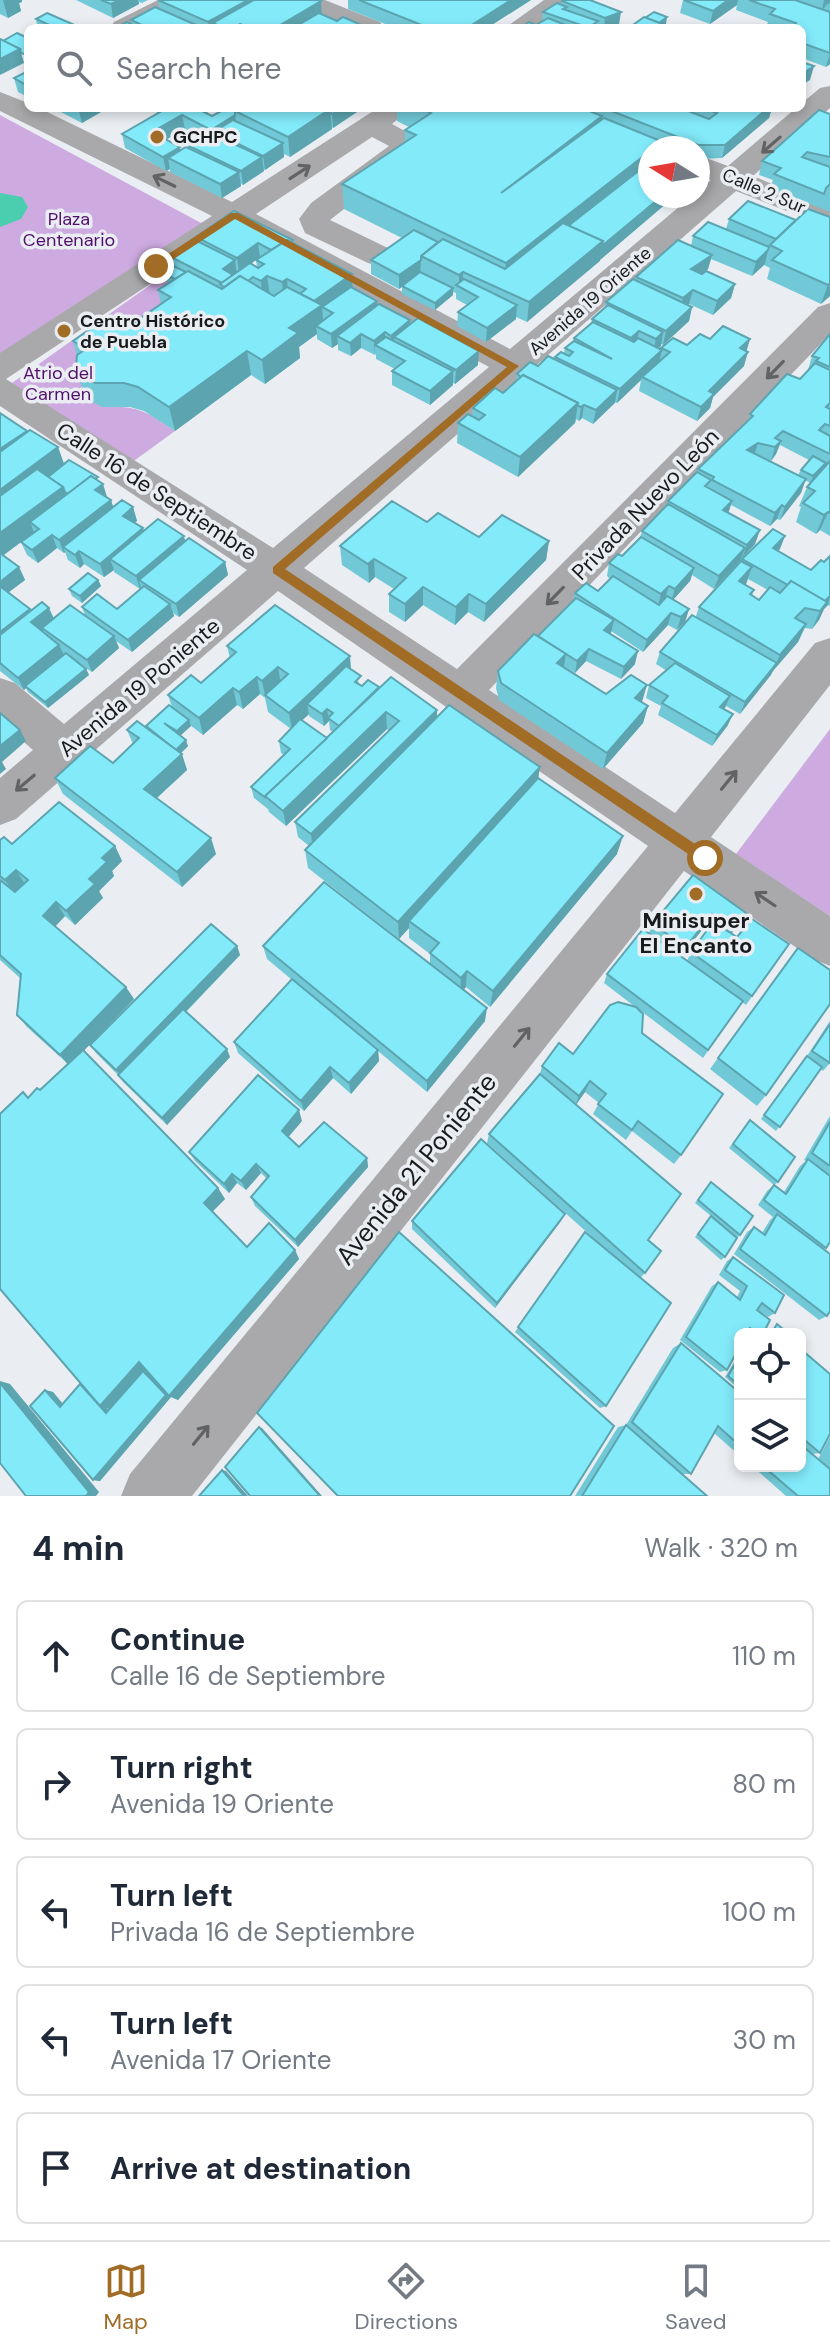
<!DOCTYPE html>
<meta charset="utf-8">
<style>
:root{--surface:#fff;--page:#f6f6f7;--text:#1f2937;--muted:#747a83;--line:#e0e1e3;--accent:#a16c25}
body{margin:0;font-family:"DM Sans",sans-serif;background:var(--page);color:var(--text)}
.controls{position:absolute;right:24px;bottom:24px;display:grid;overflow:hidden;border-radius:12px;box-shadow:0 4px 12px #0003}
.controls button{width:72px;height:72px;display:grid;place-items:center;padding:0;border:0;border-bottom:2px solid var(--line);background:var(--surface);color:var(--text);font:40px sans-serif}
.compass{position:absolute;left:638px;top:136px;width:72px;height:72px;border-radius:50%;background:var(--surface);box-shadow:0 4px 12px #0003;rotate:281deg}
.stop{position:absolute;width:24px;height:24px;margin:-18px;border:6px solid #a16c25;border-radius:50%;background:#fff}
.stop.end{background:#a16c25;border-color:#fff;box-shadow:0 2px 8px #0008}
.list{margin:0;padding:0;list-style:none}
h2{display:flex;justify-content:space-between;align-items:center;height:104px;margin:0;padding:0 32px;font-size:34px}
h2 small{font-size:26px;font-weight:400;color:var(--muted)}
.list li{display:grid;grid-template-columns:52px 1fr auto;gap:24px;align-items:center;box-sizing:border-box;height:112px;margin:0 16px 16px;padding:0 16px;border:2px solid var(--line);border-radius:12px}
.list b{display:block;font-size:30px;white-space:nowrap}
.list p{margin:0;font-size:26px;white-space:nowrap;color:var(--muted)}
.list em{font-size:26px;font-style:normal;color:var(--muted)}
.icon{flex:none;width:44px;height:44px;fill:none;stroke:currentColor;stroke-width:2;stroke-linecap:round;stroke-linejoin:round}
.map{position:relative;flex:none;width:830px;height:1496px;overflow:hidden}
.search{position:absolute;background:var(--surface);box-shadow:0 4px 12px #0003;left:24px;right:24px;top:24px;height:88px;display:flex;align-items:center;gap:20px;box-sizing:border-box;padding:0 28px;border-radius:12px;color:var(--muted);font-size:30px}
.sheet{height:744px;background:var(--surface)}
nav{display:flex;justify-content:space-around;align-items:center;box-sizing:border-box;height:112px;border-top:2px solid var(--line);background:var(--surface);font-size:22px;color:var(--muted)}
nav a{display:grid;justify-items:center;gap:4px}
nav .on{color:var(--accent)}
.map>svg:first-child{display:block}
.green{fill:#cdaae0}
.water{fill:#4aceaf}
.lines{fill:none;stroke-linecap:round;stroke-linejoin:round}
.minor{fill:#a9a9ab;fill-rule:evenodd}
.wall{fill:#71c9d7;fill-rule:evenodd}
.shaded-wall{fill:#5ca4af}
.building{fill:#83eafa;stroke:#5ca4af;stroke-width:2}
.oneway{stroke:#616263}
.route{fill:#a16c25}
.poi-dot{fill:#a16c25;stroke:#eaeef2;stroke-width:3}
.labels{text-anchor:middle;stroke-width:7;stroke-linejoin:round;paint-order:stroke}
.far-poi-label{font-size:18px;font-weight:bold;fill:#191a1b;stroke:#eaeef2;text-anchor:start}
.far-street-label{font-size:18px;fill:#191a1b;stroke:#eaeef2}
.far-park-label{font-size:18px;fill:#520e6d;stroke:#eaeef2}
.street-label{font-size:22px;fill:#191a1b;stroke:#eaeef2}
.poi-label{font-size:22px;font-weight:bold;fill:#191a1b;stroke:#eaeef2}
.near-street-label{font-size:26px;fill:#191a1b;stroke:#eaeef2}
</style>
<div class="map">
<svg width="830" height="1496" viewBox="0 0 830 1496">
<rect width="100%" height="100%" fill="#eaeef2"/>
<!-- green -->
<g class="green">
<polygon points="0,115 203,224 0,354"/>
<path d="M 160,278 L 193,295 L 83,391 C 98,414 119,402 141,411 C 153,415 164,424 175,431 L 131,463 L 12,383 Z"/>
<polygon points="830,729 830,916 736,854"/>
</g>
<!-- water -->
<polygon class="water" points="0,193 22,197 28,207 21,219 0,227"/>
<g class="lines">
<!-- minor -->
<g class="minor">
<polygon points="158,0 191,0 187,5 143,28 110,28 114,22"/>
<polygon points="290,0 325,0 380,22 384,28 348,28 294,5"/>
<polygon points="544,0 574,0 536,28 505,28"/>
<path d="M 830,86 L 830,108 L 753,176 L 830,208 L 830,228 L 736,191 L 304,568 L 457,669 L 818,307 L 830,303 L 830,334 L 489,690 L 675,813 L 815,643 L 830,638 L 830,685 L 711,837 L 830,916 L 830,966 L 813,959 L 684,871 L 192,1496 L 121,1496 L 130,1474 L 648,846 L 278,591 L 16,819 L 0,825 L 0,778 L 33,750 L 0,721 L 0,678 L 15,683 L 64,724 L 247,570 L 0,406 L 0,353 L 212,216 L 0,111 L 0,92 L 28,103 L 28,108 L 39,108 L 232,202 L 378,108 L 411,108 L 392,124 L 414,136 L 419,148 L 414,154 L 330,220 L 390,249 L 395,256 L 390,263 L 379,266 L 368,263 L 305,233 L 299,219 L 311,203 L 389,146 L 372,137 L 256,214 L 510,349 L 692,196 L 698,196 L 698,191 L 711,180 L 698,175 L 698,155 L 728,166 L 796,108 L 802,108 L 802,103 L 820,88 ZM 235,228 L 489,367 L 273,548 L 6,379 Z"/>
</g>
</g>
<!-- wall -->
<g class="wall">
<polygon points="0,0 22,0 22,2 19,3 21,11 8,18 0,14"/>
<polygon points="76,0 148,0 142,3 139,2 139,4 113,18"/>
<polygon points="158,0 322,14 337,21 368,28 116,28 132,25 131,20 160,9"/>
<polygon points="348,0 531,0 487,28 395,28 348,9"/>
<polygon points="590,0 619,25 612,28 524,28 524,26 536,25 542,22 543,12 561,5 562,1"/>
<polygon points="683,0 830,0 830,64 826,67 802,58 802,28 768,28 766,27 768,22 736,10 737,5 710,24 680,13"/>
<polygon points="36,19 77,28 42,28 37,26"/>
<polygon points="28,71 28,97 18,92 14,78"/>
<polygon points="53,108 100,108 101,112 82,123"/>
<path d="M 148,108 L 208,108 L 208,112 L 206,113 L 212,116 L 235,111 L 363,108 L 333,128 L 332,127 L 332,129 L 290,157 L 284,154 L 284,157 L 265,170 L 263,169 L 264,171 L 243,185 L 240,183 L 241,186 L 222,198 L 170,172 L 170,169 L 166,171 L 125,148 L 122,134 L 158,113 ZM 185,129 L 200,137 L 187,145 L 188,148 L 181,150 L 166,140 Z"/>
<polygon points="397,108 772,108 769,118 722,158 698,159 698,148 667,148 662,146 650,196 675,196 527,322 516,317 516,319 486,342 457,326 458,312 467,305 456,299 456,293 453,292 453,295 435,310 402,294 402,287 399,289 371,274 371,260 402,238 344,209 342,184 405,143 405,130 409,127 397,121"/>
<polygon points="830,114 830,212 770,188 773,180 759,175 762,161"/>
<polygon points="830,217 830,296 821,304 767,279 770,268 764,265 765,264 752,276 711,259 708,269 701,274 735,284 731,298 713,315 689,304 688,305 692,307 689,321 663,345 661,344 658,348 661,349 661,348 687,345 710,339 746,351 744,366 713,397 710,408 697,421 639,391 641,380 617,403 615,402 593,424 582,418 579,421 576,419 575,423 518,477 457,443 458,423 472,416 473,408 503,393 516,381 517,374 555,359 555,357 564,353 565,348 573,341 574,338 591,323 592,319 605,307 606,302 636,280 636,277 691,246 693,236 726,229 729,219 796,220"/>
<path d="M 196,237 L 293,240 L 294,244 L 352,274 L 353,288 L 377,305 L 410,320 L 410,324 L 478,365 L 455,384 L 453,383 L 453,385 L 430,405 L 392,385 L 392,371 L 395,369 L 376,359 L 376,354 L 375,355 L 361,348 L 351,356 L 338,350 L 338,344 L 332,348 L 317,339 L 317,334 L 299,347 L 300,358 L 265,384 L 251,375 L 175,431 L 144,411 L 130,407 L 102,407 L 89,400 L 83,391 L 76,367 L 77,356 L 73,341 L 129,326 L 161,304 L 158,290 L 169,283 L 160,278 L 158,271 L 171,264 L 169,256 L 197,241 ZM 256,260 L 257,268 L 251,264 Z"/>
<path d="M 830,334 L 830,536 L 820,530 L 816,534 L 796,522 L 801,507 L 799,506 L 807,487 L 810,483 L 805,480 L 801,493 L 780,520 L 777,519 L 770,526 L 731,505 L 728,513 L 760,530 L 755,544 L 714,589 L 692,575 L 690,581 L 673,600 L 689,609 L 685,622 L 677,630 L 668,625 L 643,652 L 611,631 L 610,634 L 635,664 L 621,679 L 586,661 L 575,673 L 564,666 L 606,694 L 642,702 L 648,706 L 643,723 L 603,769 L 499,700 L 496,688 L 498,671 L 538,636 L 573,600 L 575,593 L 598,591 L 610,579 L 607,576 L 609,563 L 622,556 L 640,538 L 642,531 L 667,506 L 668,501 L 697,472 L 698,469 L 749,420 L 750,414 L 800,379 L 808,370 L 812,356 ZM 780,445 L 809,460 L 801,470 L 798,475 L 767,460 L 771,461 L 776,454 Z"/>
<path d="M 0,413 L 27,432 L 58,447 L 64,464 L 99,481 L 107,497 L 111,500 L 113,507 L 133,507 L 137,521 L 134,523 L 144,531 L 185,541 L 225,562 L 228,575 L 179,617 L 173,613 L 174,616 L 132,652 L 116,641 L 119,648 L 92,672 L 77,662 L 86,669 L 89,675 L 48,708 L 28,692 L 26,688 L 24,690 L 0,671 ZM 30,536 L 21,542 L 27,555 L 38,563 L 57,548 L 64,553 L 65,552 L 68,560 L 80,568 L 84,564 L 104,577 L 114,570 L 114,572 L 140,589 L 117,609 L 82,607 L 85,615 L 54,619 L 31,611 L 8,592 L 25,580 L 19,567 L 3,555 Z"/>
<polygon points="427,522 479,537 549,541 546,560 484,622 468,612 455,625 423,605 405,622 389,612 389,594 394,589 375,577 369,583 342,565 340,546"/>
<path d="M 780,549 L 778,551 L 811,570 L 824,562 L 830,556 L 830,606 L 828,605 L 824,609 L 819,620 L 812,629 L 805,628 L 798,642 L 772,672 L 740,714 L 726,706 L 724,709 L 728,725 L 712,746 L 658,715 L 661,706 L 646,698 L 649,685 L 667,671 L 656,664 L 660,652 L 696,616 L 699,607 L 742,559 ZM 748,579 L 768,590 L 759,600 L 752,596 L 754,590 L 746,585 Z"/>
<polygon points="98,580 101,586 82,603 72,596 69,589"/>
<path d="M 227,646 L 350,656 L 351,670 L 361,686 L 379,687 L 379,689 L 437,717 L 538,778 L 617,854 L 490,1007 L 466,987 L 463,990 L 485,1021 L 427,1092 L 378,1051 L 379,1061 L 351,1094 L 333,1078 L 304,1111 L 238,1053 L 234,1042 L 291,979 L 267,959 L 263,946 L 430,964 L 430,954 L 409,938 L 409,928 L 399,939 L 308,868 L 305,850 L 309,846 L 298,837 L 295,822 L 389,731 L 387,729 L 286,826 L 269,812 L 268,809 L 254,798 L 251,787 L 284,755 L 281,753 L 279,741 L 291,729 L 268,712 L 265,698 L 260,694 L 243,709 L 237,705 L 203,735 L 190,725 L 191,726 L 180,735 L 188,746 L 181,753 L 187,770 L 157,798 L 216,854 L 182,887 L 63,794 L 55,778 L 113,763 L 133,744 L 127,730 L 147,729 L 146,726 L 172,707 L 168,695 L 201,683 L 230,658 ZM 309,714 L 309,716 L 324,726 L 329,721 L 330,730 L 333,732 L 327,738 L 302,720 Z"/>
<polygon points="0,840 12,844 115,846 122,861 112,871 114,876 99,891 103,898 75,925 65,916 55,926 134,999 83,1051 218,1188 225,1199 212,1212 247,1247 295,1250 299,1259 178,1400 171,1397 100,1481 93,1480 45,1390 53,1392 63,1404 82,1384 28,1097 40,1090 68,1064 27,1027 17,1015 20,978 0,960"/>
<path d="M 693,875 L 746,913 L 740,923 L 731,934 L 737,937 L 789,944 L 746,1005 L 742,1002 L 703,1058 L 637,1008 L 642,1033 L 681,1155 L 674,1164 L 632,1131 L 626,1140 L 593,1114 L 599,1103 L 585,1092 L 576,1105 L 648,1240 L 645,1273 L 640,1278 L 606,1406 L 600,1408 L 515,1332 L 585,1232 L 600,1244 L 487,1143 L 489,1134 L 540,1074 L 542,1066 L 573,1054 L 634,1006 L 604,983 L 607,974 L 649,933 L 653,923 ZM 707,924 L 710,926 L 691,952 L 687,961 L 681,956 Z"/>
<polygon points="237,946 240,955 186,1012 230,1057 167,1125 124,1083 118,1075 96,1053 90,1045"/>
<polygon points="798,948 766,1095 757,1106 710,1069"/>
<polygon points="830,1021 830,1063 823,1071 821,1069 776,1131 761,1119 807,1056"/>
<polygon points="830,1116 830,1242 826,1248 824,1249 827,1316 819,1320 734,1254 747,1232 754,1227 762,1233 770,1220 773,1217 758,1205 767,1191 774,1185 729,1148 750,1120 778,1182 774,1185 784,1192 800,1166 806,1161 804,1160"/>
<polygon points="302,1121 288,1137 299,1147 367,1158 368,1167 298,1247 255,1206 251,1197 267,1179 261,1173 246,1190 237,1183 229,1193 195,1161 189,1152"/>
<polygon points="711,1182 740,1235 737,1238 725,1257 721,1260 695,1237 711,1216 695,1203"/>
<polygon points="412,1221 561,1221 495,1308 412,1229"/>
<polygon points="733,1257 775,1313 768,1317 758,1310 763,1334 740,1334 727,1370 720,1372 680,1340 712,1286 718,1282 737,1297 740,1291 719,1275 727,1261"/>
<polygon points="681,1343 740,1393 740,1456 714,1433 691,1474 683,1474 707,1496 575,1496 618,1427 626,1425 673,1348"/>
<polygon points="803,1351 820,1453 812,1454 818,1459 830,1437 830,1496 786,1496 752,1466 800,1466 800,1352"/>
<polygon points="740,1352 740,1390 725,1377"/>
</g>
<!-- shaded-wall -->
<g class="shaded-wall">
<polygon points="3,0 22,0 22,2 19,3 21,11 8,18"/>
<polygon points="119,0 138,0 139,4 113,18 111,4"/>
<polygon points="248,0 275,0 275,5 240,25 240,28 224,28 213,23 213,28 209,28 208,22"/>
<polygon points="511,0 531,0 487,28 467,28"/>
<polygon points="728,0 738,0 737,5 710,24 713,11"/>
<polygon points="824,0 830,0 830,3 826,5 825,7 822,10"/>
<polygon points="321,1 322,20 295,27 295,28 275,28"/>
<polygon points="621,12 619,25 612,28 604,28 605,18"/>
<polygon points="667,17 666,24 660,28 652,27"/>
<polygon points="20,49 24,63 0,75 0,59"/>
<polygon points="28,52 28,60 26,61 24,54"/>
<polygon points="830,53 830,64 826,67"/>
<polygon points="814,66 810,80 802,85 802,74"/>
<polygon points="78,108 100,108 101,112 82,123"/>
<polygon points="192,108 208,108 208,112 194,120"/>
<polygon points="341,108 363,108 333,128 332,114"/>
<polygon points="768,108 772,108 769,118 722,158 725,145"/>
<polygon points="330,109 332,129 290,157 288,137"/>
<polygon points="182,115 185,129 154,146 152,132"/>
<polygon points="235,115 237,129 214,132 215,143 213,144 211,130"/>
<polygon points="602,116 599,141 501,193"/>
<polygon points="283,143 284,157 265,170 263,156"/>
<polygon points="180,147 182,161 168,158 170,169 166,171 163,157"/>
<polygon points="650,151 650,173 504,288 506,263"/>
<polygon points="262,157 264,171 243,185 241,171"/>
<polygon points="239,172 241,186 222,198 220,184"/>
<polygon points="662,196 675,196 600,260 602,246"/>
<polygon points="603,241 600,261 527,322 529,302"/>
<polygon points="258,243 260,257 239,272 237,258"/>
<polygon points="768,250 765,264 752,276 756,262"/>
<polygon points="712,255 708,269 688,283 691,269"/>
<polygon points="235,260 237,274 223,287 223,269"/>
<polygon points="421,260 420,274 399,289 399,275"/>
<polygon points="463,272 463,288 459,286 459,275"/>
<polygon points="352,274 353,294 322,307 324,330 316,326 317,334 299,347 300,358 265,384 262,360 311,303"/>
<polygon points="267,276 270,296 263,301 261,281"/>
<polygon points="287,279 289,299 284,302 282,282"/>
<polygon points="830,283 830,296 821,304 828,285"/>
<polygon points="735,284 731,298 713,315 717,301"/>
<polygon points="453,288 453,295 435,310 435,303"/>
<polygon points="693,290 689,304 680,312 683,298"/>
<polygon points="377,301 377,315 337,336 338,344 332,348 331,334"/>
<polygon points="517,305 516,319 486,342 487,328"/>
<polygon points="692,307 689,321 663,345 666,331"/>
<polygon points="410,320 410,334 394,337 395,347 391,349 391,336"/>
<polygon points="639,331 636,345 628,352 631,338"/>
<polygon points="385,332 385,346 375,345 375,355 374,341"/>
<polygon points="663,332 661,346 653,353 656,339"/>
<polygon points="361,334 361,348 351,356 350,343"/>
<polygon points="750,339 746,353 740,348"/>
<polygon points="662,350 659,364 642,377 641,380 617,403 620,389"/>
<polygon points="247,351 251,375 175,431 169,407"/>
<polygon points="479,351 478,365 455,384 456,370"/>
<polygon points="748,352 744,366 713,397 710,408 697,421 701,407 709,391"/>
<polygon points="453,371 453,385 430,405 430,391"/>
<polygon points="617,390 615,403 593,424 596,410"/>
<polygon points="578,403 575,423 518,477 520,457"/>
<polygon points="584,405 582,418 579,421 581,407"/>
<polygon points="27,431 34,450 0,473 0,449"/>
<polygon points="781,441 776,454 771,461 775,447"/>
<polygon points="758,443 754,456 747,450"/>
<polygon points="58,447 65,467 0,515 0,490"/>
<polygon points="826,463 823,470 811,483 813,476"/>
<polygon points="806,479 801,493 780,520 785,507"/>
<polygon points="103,484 107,497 95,490"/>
<polygon points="63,487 70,506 30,522 34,532 0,558 0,533"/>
<polygon points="111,500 115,513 63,547 65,552 64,553 59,540"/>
<polygon points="732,501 728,514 723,510"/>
<polygon points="782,505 777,519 770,526 775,513"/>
<polygon points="133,507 137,521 127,529 123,516"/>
<polygon points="828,512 820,530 816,534 824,515"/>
<polygon points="143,528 147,542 110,559 114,570 104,577 100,564"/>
<polygon points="760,530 755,544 742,558 747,545"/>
<polygon points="52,535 57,548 38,563 32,550"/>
<polygon points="184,536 187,549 139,580 141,588 140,589 136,576"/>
<polygon points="785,536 780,549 768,561 773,548"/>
<polygon points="549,541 546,560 484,622 486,604"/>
<polygon points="745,548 740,561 714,589 719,576"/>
<polygon points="79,551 84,564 80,568 75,555"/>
<polygon points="374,559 375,577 369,583 368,564"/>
<polygon points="225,562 228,575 179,617 176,604"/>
<polygon points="19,567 25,580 0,599 0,582"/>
<polygon points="752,567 745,586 739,581"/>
<polygon points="694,568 690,581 671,602 675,589"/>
<polygon points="98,580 101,586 82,603 80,596"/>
<polygon points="669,586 665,598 658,606 661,594"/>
<polygon points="423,587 423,605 405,622 405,604"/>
<polygon points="469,594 468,612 455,625 456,607"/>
<polygon points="830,596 828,605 824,609 819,620 812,629 823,604"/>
<polygon points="170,604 174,616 132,652 128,640"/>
<polygon points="49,608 55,621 36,635 0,650 0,632 30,609 35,619"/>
<polygon points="689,609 685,622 677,630 681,617"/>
<polygon points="671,613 668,625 643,652 647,640"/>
<polygon points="614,620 611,633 601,643 604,630"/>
<polygon points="806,624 798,642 772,672 780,655"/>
<polygon points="114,636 119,648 92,672 87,660"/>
<polygon points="59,645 65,657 25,686 26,688 24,690 18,678"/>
<polygon points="589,649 586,661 575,673 577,661"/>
<polygon points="638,651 635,664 621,679 624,667"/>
<polygon points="566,654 563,672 557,663"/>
<polygon points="350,656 351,674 307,704 309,714 292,730 289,713"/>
<polygon points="777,663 771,675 740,714 745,702"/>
<polygon points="278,667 281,685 265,695 262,681"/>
<polygon points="86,669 89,675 48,708 45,702"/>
<polygon points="257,677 260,694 243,709 239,692"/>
<polygon points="647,685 642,702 630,715 635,698"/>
<polygon points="233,688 237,705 203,735 199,718"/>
<polygon points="730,696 725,708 715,719 720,707"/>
<polygon points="648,706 643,723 603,769 607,753"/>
<polygon points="327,709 329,721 324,726 322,714"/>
<polygon points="437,710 437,726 313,850 311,834"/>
<polygon points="386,712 387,729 286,826 283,811"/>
<polygon points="733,714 728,725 712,746 717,735"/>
<polygon points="189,720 191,726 179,737 177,731"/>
<polygon points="20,730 26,741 2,762 6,769 0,774 0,746"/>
<polygon points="186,740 188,746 178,756 176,750"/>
<polygon points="182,754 187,770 150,804 144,789"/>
<polygon points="540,767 537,787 409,921 409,928 399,939 398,922"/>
<polygon points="623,836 617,854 490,1007 493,991"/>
<polygon points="211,838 216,854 182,887 177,872"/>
<polygon points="115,846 122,861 112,871 114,876 99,891 103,898 75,925 66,911 102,858"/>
<polygon points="16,870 25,884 14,894 5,880"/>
<polygon points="56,902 65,916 52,930 43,916"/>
<polygon points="746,913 740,923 727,939 732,929"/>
<polygon points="712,914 707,924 680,957 685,948"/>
<polygon points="237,946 240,955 122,1078 116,1070"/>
<polygon points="467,971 466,987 460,994 461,978"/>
<polygon points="126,987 134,999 69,1066 60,1055"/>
<polygon points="487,1008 485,1021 427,1092 427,1081"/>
<polygon points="227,1049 230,1057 167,1125 162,1118"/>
<polygon points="378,1050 379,1061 351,1094 349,1083"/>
<polygon points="330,1067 333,1078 304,1111 301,1101"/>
<polygon points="590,1081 585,1092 575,1106 579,1096"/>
<polygon points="299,1110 302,1121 285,1141 282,1131"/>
<polygon points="367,1158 368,1167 298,1247 295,1240"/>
<polygon points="256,1164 261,1173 246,1190 241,1181"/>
<polygon points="232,1174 237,1183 229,1193 224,1184"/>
<polygon points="218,1188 225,1199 211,1213 204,1203"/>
<polygon points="565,1214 561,1221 495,1308 497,1303"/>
<polygon points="295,1250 299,1259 178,1400 171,1397 100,1481 93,1480 166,1395 144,1372 112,1409 106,1408 112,1415 106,1413 80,1384 87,1386 102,1403 139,1362 149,1367 145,1372 149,1373 169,1395"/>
<polygon points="0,1381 10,1384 99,1492 96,1496 86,1496 0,1383"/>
<polygon points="45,1390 53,1392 67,1409 60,1407"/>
<polygon points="259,1427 262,1428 322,1496 320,1496"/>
<polygon points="222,1470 226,1471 248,1496 244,1496"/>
</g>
<!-- building -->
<g class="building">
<polygon points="101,0 119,0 111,4"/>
<polygon points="158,0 248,0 208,22"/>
<polygon points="254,0 318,0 321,1 275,28 248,28 240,24 234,28 224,28 213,23"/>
<polygon points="359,0 511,0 467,28 429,28"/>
<polygon points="563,0 590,0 621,12 605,18 562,1"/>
<polygon points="684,0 728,0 713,11"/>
<polygon points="749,0 795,0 830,12 830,53 802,43 802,28 790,28 796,23 770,14 775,9"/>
<polygon points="557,3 567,7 563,9 598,21 591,26 599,28 576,28 581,25 543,12"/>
<polygon points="155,7 203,28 154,28 148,25 146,27 131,20"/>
<polygon points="654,12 667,17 659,23 645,18"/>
<polygon points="47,13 77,26 73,28 56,28 36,19"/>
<polygon points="319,13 337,21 343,17 368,28 298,28 295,27"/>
<polygon points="644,17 673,28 634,28 630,27"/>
<polygon points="548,18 573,28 529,28 524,26 529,22 536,25"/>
<polygon points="127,22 139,28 116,28"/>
<polygon points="17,33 28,38 28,52 24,54 21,53 20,49 3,41"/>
<polygon points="0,39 20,49 0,59"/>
<polygon points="802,62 814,66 802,74"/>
<polygon points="28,71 28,86 14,78"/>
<polygon points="167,108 196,108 212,116 227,108 229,108 235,111 235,115 211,130 182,115 152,132 180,147 163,157 122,134"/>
<polygon points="240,108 328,108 330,109 288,137 235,111"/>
<polygon points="328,108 341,108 332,114 331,113 330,109"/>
<polygon points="421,108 582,108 602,116 501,193 604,118 663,142 654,148 650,148 650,151 506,263 342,184 416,135 405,130 431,113"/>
<polygon points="604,108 685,108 683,109 709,119 717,113 704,108 768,108 725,145 698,145"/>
<polygon points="819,110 830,114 830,157 807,152 802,157 830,167 830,184 826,188 824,194 774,174 781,168 762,161"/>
<polygon points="233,120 283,143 263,156 214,132"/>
<polygon points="208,132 262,157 241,171 187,145"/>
<polygon points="186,147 239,172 220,184 168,158"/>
<polygon points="650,162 650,196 662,196 602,246 603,241 568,226"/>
<polygon points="748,201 796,220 776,239 729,219"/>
<polygon points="808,209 830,217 830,283 828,285 772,260 782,251 770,245"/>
<polygon points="234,211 293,240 291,242 287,240 271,250 258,243 237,258 196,237"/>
<polygon points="708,222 769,247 768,250 756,262 693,236"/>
<polygon points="563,223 603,241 529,302 463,272 459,275 421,256 443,239 505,269"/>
<polygon points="414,230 438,242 421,256 421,260 399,275 371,260"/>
<polygon points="193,239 235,260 223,269 233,275 222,283 169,256"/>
<polygon points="287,240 352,274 314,301 300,294 306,289 287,279 282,282 267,276 261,281 253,277 248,281 240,276 224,287 220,284 250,263 258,268 264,264 256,260"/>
<polygon points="678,240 712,255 691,269 702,274 706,271 735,284 717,301 693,290 683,298 636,277"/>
<polygon points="169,264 186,272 175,279 158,271"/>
<polygon points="188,271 222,289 240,276 274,296 287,287 322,305 289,328 298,333 262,360 247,351 169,407 138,387 124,383 95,383 82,376 76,367 77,355 86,349 73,341 109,316 129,326 171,297 158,290"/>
<polygon points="420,272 453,288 435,303 402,286"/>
<polygon points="464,279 517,305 487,328 458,312 478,297 456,285"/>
<polygon points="633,279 692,307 666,331 606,302"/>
<polygon points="351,287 377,301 331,334 316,326 333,313 322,307"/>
<polygon points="379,304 410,320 391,336 385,332 374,341 361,334 350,343 337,336"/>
<polygon points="608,305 663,332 656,339 639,331 631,338 592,319"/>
<polygon points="418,318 479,351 456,370 394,337"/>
<polygon points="593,322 634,342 638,338 662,350 620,389 555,357 561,352 569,356 573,352 565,348 574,341 612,359 574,338"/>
<polygon points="723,326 750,339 740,348 748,352 709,391 714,394 701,407 642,377 670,352 661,348 673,338 687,345 700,334 710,339"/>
<polygon points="830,334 830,367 816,361 819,358 812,356"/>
<polygon points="386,337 453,371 430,391 392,371 405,361 375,345"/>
<polygon points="548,356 617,390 596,410 584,405 581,407 577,405 578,403 523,375 521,377 517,374 530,362 538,366"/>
<polygon points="815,363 830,370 830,403 826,407 830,409 830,426 825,424 819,430 830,436 830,454 783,431 775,438 781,441 775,447 758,443 747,450 806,479 785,507 782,505 775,513 712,480 714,477 698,469 753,416 750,414 787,374 800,379"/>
<polygon points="523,375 578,403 520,457 458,423 468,414 479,420 485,415 473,408 495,388 503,393"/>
<polygon points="0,413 27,431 0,449"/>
<polygon points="30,430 58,447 0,490 0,452"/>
<polygon points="813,456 826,463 813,476 801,470"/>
<polygon points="69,460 98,477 95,479 91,476 68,494 65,492 63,487 48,477"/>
<polygon points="830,461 830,513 828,512 824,515 803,503 815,491 807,487"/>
<polygon points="37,469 63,487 0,533 0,496"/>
<polygon points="697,472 711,480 705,486 732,501 723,510 760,530 747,545 668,501"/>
<polygon points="91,476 103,484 95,490 111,500 59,540 52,535 32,550 21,542 39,529 30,522"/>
<polygon points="122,500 133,507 123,516 143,528 100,564 79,551 75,555 63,547"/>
<polygon points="392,501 427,522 438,513 479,537 502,515 549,541 486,604 469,594 456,607 423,587 405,604 389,594 406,578 374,559 368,564 340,546"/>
<polygon points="668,504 745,548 719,576 642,531"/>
<polygon points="158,519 184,536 136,576 110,559"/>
<polygon points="773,529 785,536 773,548 811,570 821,560 824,562 830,556 830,596 825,601 791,581 788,585 742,559"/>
<polygon points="641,537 694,568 675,589 669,586 661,594 609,563 618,554 622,556"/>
<polygon points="189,538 225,562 176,604 139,580"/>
<polygon points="0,553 19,567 0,582"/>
<polygon points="741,561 752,567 739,581 754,590 750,594 759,600 770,587 780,593 791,581 827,602 820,611 805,608 795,618 806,624 780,655 699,607"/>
<polygon points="88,573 98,580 80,596 69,589"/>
<polygon points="613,576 659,605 667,596 689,609 681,617 671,613 647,640 575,593 586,583 598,591"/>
<polygon points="144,586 170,604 128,640 82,607 97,594 117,609"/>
<polygon points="1,587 30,609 0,632 0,588"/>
<polygon points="576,598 614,620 604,630 638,651 624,667 589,649 577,661 538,636"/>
<polygon points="42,602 49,608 31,622 59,645 18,678 0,663 0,635"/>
<polygon points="70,605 114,636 87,660 42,628"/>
<polygon points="275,605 350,656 289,713 265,695 288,674 278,667 262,681 257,677 239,692 233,688 199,718 168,695 191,675 201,683 236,652 227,646"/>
<polygon points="692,615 777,663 745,702 660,652"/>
<polygon points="534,634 566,654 557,663 606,694 631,675 647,685 635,698 648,706 607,753 501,683 498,671"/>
<polygon points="66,653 86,669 45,702 25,686"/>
<polygon points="675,663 730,696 720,707 733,714 717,735 662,703 668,696 649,685"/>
<polygon points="346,666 361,676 355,682 362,686 368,680 379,687 339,726 328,718 333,713 327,709 322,714 307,704"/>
<polygon points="391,677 437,710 311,834 295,822 399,721 386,712 283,811 265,796"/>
<polygon points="169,705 189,720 177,731 164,723 186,740 176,750 146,726"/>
<polygon points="449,705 540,767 398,922 305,850"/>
<polygon points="0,713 20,730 0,746"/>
<polygon points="300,719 327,738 265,796 266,798 251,787 290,749 279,741"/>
<polygon points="137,721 182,754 144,789 211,838 177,872 55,778 90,746 113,763 139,738 127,730"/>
<polygon points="538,778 623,836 493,991 467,971 461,978 430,953 439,943 409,921"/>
<polygon points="59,802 115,846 102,858 107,862 89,879 95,884 66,911 56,902 43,916 126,987 60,1055 17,1015 21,974 0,955 0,880 15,892 28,880 16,870 5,880 0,876 0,840 4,837 12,844"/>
<polygon points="693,875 746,913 732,929 712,914 685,948 653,923"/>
<polygon points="324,882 487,1008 427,1081 263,946"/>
<polygon points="752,919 789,944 752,996 691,952 713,922 737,937"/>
<polygon points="211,924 237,946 116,1070 90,1045"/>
<polygon points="643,929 743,1001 708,1050 607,974"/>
<polygon points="798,948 830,970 830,1004 766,1095 718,1058"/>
<polygon points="292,979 378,1050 349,1083 330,1067 301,1101 234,1042"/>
<polygon points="618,1002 636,1007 643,1014 642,1033 723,1094 681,1155 638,1121 632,1130 598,1104 606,1094 590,1081 579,1096 542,1066 559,1043 573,1054 610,1005"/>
<polygon points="183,1009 227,1049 162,1118 118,1075"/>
<polygon points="830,1024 830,1063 812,1051"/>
<polygon points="83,1050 218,1188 204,1203 247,1247 269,1223 295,1250 169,1396 139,1362 100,1406 0,1289 0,1114 23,1092 28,1098 37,1088 40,1090"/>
<polygon points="807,1056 822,1067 780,1127 764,1115"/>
<polygon points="540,1074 681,1194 648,1240 661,1251 645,1273 489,1134"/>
<polygon points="258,1075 299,1110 282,1131 299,1147 324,1122 367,1158 295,1240 251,1197 269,1176 256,1164 241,1181 232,1174 224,1184 189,1152"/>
<polygon points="750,1120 795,1157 778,1182 733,1144"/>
<polygon points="830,1122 830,1166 812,1153"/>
<polygon points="481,1139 565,1214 497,1303 412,1221"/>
<polygon points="808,1159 830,1176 830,1242 826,1248 764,1200 774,1185 786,1194"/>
<polygon points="711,1182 753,1216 740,1235 698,1200"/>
<polygon points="777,1214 830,1254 830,1311 827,1316 740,1249 754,1227 765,1235"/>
<polygon points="711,1216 737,1238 725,1257 698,1234"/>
<polygon points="399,1232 614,1426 570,1496 338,1496 257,1413"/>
<polygon points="585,1232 671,1303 606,1406 518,1327"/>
<polygon points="733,1257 784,1295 775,1313 762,1303 757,1310 770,1320 763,1334 759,1334 750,1328 747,1334 740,1334 740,1346 727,1370 686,1337 718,1282 740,1300 747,1286 725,1270"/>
<polygon points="777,1324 789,1334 771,1334"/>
<polygon points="681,1343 740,1393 740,1446 718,1426 691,1474 632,1422"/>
<polygon points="803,1351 830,1374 830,1434 820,1453 800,1436 800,1355"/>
<polygon points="740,1356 740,1386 728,1376"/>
<polygon points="143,1371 166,1395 93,1480 30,1406 45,1390 60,1407 80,1384 106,1413"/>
<polygon points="0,1383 89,1492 86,1496 26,1496 0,1463"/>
<polygon points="626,1425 707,1496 582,1496"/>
<polygon points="259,1427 320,1496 250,1496 225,1467"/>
<polygon points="800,1444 830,1469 830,1496 798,1496 763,1466 800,1466"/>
<polygon points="222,1470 244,1496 199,1496"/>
</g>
<!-- one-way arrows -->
<defs><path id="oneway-shaft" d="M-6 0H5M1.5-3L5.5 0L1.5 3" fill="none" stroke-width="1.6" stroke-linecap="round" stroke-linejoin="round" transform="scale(2)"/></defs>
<g class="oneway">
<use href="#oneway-shaft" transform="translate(771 145) rotate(139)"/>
<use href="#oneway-shaft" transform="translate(300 172) rotate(-33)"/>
<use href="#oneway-shaft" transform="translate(164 181) rotate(-154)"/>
<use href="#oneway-shaft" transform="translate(775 370) rotate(134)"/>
<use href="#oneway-shaft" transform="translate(555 596) rotate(134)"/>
<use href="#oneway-shaft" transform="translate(729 780) rotate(-51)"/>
<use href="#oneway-shaft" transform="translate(25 783) rotate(140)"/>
<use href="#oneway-shaft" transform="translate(765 899) rotate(-146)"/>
<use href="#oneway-shaft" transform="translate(522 1037) rotate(-51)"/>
<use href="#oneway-shaft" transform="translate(201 1435) rotate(-51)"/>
</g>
<!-- route -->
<polygon class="route" points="231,213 238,213 519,366 285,569 710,854 710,862 700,862 273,573 273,567 507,367 235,219 160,268 153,268 153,264"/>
<!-- markers -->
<g class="poi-dot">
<circle cx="157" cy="137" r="8"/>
<circle cx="64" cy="331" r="8"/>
<circle cx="696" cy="894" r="8"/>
</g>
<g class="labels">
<!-- far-poi labels -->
<g class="far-poi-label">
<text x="173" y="143">GCHPC</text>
<text x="80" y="327">Centro Histórico<tspan x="80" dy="21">de Puebla</tspan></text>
</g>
<!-- far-street labels -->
<g class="far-street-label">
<text transform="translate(764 191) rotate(23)" y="6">Calle 2 Sur</text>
<text transform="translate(590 301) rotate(-41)" y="6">Avenida 19 Oriente</text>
</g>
<!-- far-park labels -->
<g class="far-park-label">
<text x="69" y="225">Plaza<tspan x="69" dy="21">Centenario</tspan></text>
<text x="58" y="379">Atrio del<tspan x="58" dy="21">Carmen</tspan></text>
</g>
<!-- street labels -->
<g class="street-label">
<text transform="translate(157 491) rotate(33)" y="8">Calle 16 de Septiembre</text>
<text transform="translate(645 504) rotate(-46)" y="8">Privada Nuevo León</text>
<text transform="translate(139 687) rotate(-40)" y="8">Avenida 19 Poniente</text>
</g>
<!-- poi labels -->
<g class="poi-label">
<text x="696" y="928">Minisuper<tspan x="696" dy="25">El Encanto</tspan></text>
</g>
<!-- near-street labels -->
<g class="near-street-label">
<text transform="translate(416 1169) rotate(-51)" y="9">Avenida 21 Poniente</text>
</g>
</g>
</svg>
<div class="controls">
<button><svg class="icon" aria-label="locate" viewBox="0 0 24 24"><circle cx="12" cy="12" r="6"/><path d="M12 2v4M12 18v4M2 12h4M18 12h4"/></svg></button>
<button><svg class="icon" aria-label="layers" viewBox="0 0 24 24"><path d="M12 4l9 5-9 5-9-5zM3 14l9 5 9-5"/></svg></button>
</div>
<svg class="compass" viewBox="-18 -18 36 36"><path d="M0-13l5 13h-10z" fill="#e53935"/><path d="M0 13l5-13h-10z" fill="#747a83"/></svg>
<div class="stop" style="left:705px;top:858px"></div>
<div class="stop end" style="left:156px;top:266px"></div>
<div class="search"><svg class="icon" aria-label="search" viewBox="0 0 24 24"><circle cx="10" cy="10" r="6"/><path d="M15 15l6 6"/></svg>Search here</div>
</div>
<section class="sheet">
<h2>4 min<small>Walk · 320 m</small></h2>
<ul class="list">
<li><svg class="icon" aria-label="ahead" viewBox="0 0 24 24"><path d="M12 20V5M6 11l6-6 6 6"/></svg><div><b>Continue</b><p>Calle 16 de Septiembre</p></div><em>110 m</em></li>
<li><svg class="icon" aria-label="right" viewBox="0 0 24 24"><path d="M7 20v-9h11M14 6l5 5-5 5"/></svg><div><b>Turn right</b><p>Avenida 19 Oriente</p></div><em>80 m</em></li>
<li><svg class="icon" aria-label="left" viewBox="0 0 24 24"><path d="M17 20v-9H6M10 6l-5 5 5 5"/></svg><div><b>Turn left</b><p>Privada 16 de Septiembre</p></div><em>100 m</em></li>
<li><svg class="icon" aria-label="left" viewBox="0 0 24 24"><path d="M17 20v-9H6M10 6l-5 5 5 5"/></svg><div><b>Turn left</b><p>Avenida 17 Oriente</p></div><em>30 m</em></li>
<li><svg class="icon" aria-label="arrive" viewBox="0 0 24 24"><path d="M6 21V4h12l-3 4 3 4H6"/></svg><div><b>Arrive at destination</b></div></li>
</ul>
</section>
<nav>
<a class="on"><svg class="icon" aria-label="map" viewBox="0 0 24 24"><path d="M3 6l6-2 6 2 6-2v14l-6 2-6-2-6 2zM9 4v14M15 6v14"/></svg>Map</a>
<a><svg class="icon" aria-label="directions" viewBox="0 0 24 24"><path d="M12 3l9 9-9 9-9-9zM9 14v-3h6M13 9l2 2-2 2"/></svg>Directions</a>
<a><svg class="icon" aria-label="saved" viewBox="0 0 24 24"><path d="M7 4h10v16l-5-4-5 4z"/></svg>Saved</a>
</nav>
